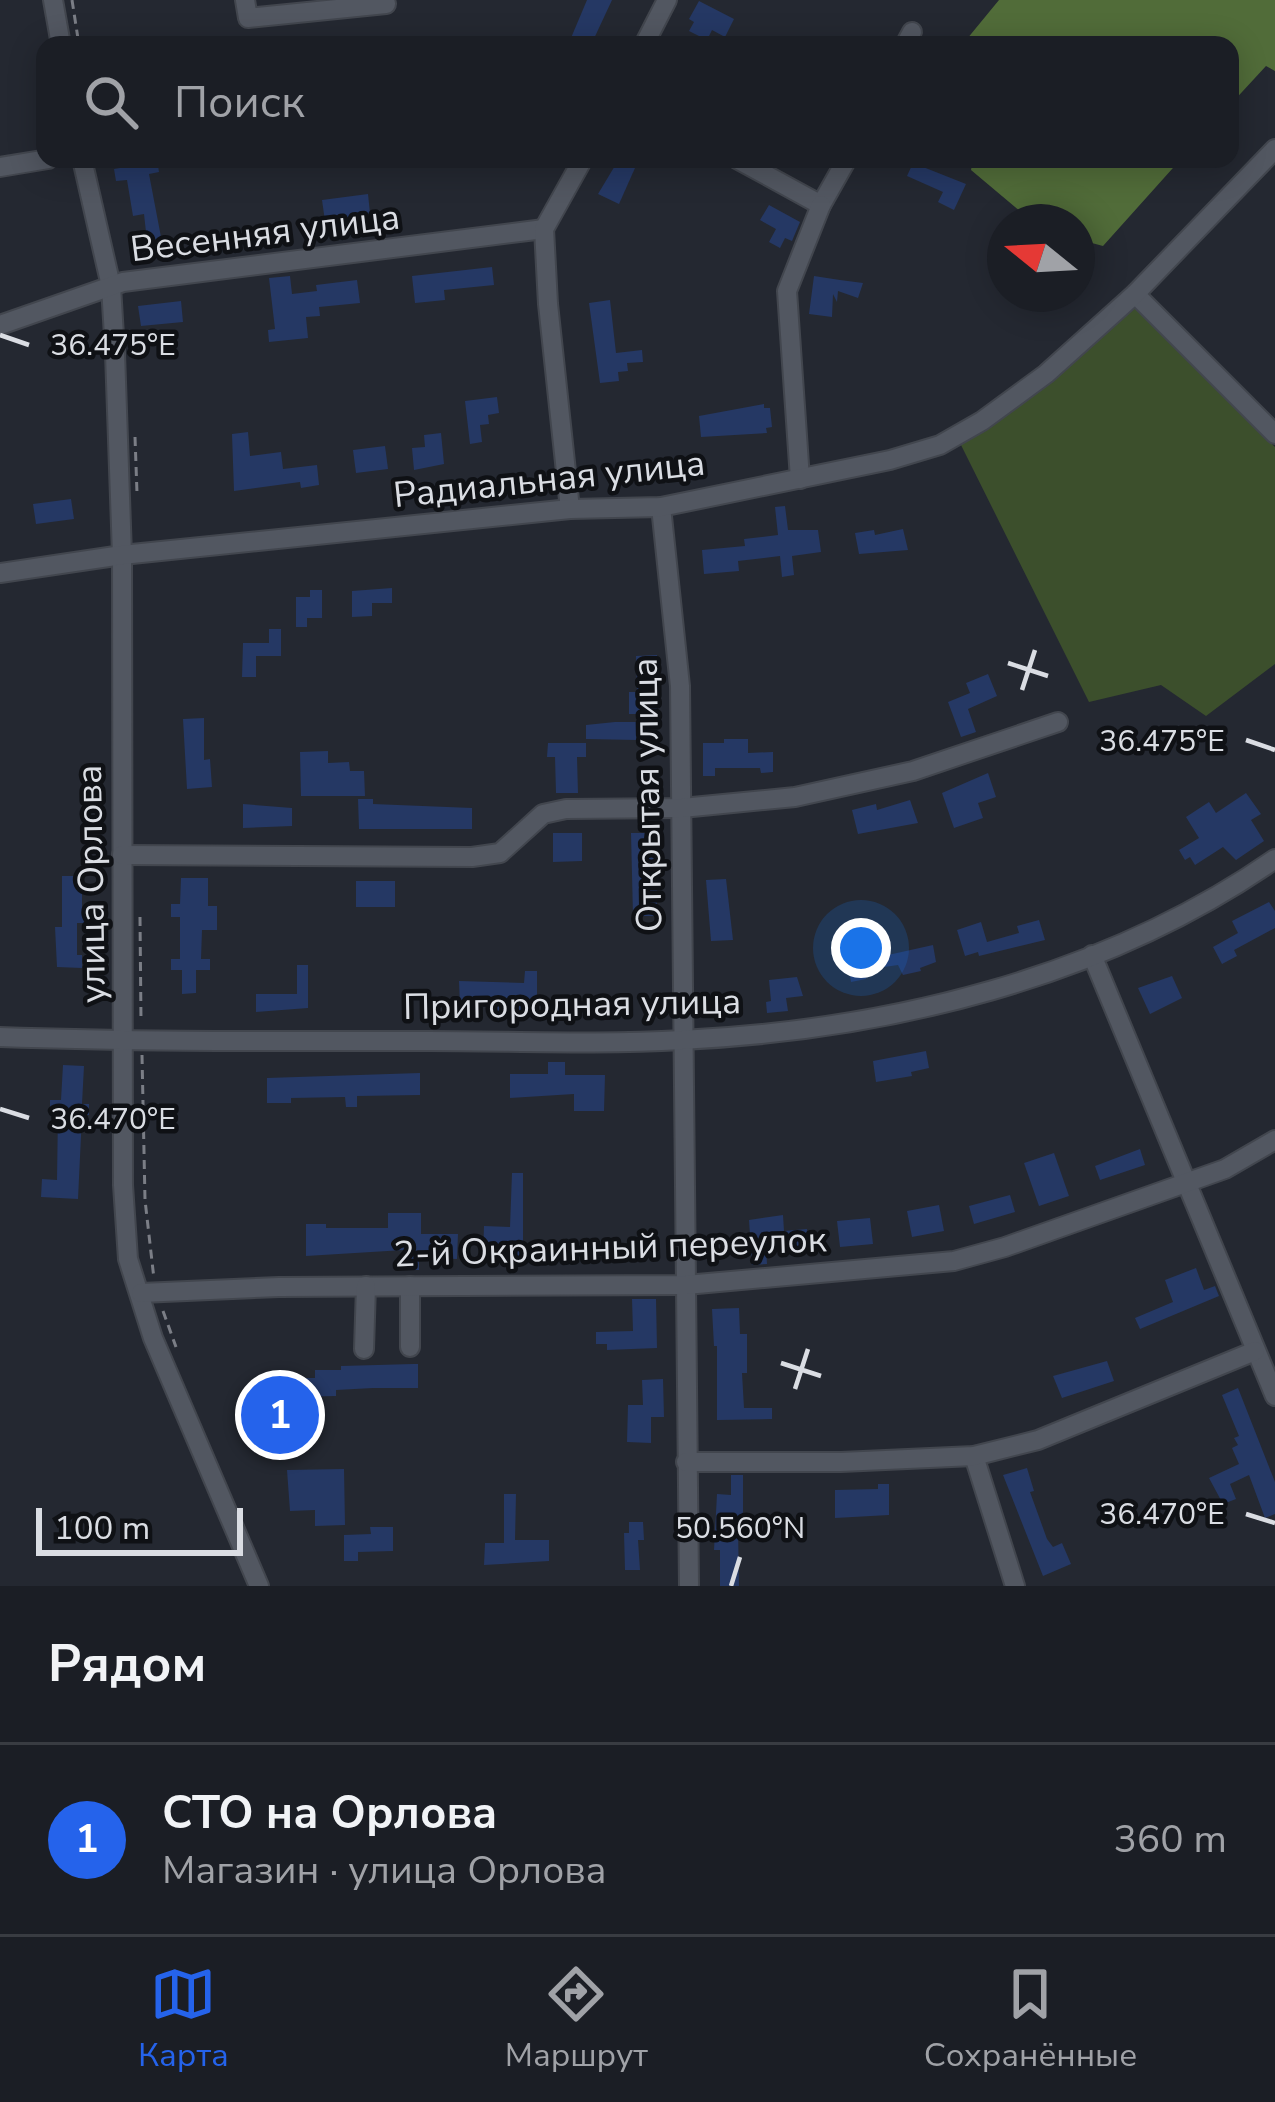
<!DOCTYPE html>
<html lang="ru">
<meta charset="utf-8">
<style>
:root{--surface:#1b1e25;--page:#24272d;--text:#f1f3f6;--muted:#a0a2a7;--line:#393c42;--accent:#2563eb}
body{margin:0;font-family:"Nunito Sans",sans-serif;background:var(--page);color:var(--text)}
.compass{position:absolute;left:987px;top:204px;width:108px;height:108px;border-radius:50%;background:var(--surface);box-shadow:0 6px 30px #0003;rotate:288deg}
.scale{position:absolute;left:36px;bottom:30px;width:207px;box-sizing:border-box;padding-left:12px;border:6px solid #dadde3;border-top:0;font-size:33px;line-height:42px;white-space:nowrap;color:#dadde3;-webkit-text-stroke:9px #0f1115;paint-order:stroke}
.you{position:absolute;left:861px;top:948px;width:42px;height:42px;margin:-30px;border:9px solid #fff;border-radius:50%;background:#1a73e8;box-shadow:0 0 0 18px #1a73e833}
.badge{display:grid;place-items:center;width:78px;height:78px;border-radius:50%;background:var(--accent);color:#fff;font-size:39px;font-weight:700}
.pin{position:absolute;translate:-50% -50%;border:6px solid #fff;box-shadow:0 3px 12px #0006}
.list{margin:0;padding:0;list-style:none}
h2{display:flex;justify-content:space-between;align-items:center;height:156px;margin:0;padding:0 48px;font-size:51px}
h2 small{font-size:39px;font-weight:400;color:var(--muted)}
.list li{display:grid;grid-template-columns:78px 1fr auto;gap:36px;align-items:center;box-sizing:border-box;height:192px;padding:0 48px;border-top:3px solid var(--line)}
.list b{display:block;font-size:45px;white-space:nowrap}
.list p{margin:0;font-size:39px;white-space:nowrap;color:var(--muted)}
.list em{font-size:39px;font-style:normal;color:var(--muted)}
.icon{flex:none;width:66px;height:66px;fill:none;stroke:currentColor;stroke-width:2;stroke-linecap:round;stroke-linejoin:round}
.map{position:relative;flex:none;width:1275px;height:1586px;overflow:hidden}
.search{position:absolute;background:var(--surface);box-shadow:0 6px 30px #0003;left:36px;right:36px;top:36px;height:132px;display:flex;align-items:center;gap:30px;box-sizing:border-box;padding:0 42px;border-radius:24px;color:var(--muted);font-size:45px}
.sheet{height:348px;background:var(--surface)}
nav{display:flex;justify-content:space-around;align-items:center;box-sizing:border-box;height:168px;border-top:3px solid var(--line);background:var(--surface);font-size:33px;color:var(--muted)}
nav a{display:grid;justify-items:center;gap:6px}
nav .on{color:var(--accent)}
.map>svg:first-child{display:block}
.green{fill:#3c4f2c}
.forest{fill:#516c39}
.building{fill:#253864}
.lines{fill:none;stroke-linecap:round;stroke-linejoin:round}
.minor-casing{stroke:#42464e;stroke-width:22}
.path{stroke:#7b7e86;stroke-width:3;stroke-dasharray:9 6;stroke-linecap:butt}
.minor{stroke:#525761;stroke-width:18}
.ticks{fill:none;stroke:#dadde3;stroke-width:4.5}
.labels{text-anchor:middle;stroke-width:9;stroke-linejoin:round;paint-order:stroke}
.street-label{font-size:36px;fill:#dadde3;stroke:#0f1115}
.ticks-label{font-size:30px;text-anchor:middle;fill:#dadde3;stroke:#0f1115;stroke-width:9;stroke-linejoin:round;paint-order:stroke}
</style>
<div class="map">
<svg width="1275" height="1586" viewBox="0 0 1275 1586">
<rect width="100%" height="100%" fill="#242831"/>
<!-- green -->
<polygon class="green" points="1136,305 1275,447 1275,664 1206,716 1161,685 1089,702 960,443 1036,393"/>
<!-- forest -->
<g class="forest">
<polygon points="999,0 1275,0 1275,71 1266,66 1230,105 1230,45 962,45"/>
<polygon points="973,159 1181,159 1103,246 1077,239 1077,222 1033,222 971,170"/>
</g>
<!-- building -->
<g class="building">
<polygon points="587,0 612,0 591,45 568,45"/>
<polygon points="699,1 734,19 725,37 712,30 707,40 689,31 694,22 689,19"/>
<polygon points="143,159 157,159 159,172 149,174 165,258 149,259 144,214 133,216 127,180 116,181 114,169 144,164"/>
<polygon points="619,159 639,159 619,204 598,194"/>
<polygon points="913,163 966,184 954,210 938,202 943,192 907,176"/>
<polygon points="368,194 371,223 326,228 322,200"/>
<polygon points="769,205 800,222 792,241 785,238 780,248 769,242 776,229 760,220"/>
<polygon points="492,267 494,285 444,290 445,300 415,303 412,276"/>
<polygon points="290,276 292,294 317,291 316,285 357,280 360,303 319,307 320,316 306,317 308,338 269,342 268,330 275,329 269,278"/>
<polygon points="814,276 840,280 863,283 858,298 838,291 837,302 833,294 832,317 809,314"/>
<polygon points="610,300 616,353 642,350 643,362 627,363 628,371 618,372 619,381 600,383 589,303"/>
<polygon points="181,301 183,322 141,326 138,306"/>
<polygon points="497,397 499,413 488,415 489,424 480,425 482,442 470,444 465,401"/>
<polygon points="764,404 764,408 770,408 772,427 766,428 767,433 701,437 699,416"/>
<polygon points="248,432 250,456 281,452 283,469 317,465 319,485 301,488 300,482 234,491 232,434"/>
<polygon points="441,433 444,464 414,470 412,448 425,447 424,435"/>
<polygon points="385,446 388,469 356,473 353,450"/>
<polygon points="71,499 74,519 36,524 33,504"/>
<polygon points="785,506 788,530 818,530 821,552 792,556 794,575 782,577 780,556 738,561 739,571 704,574 702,550 745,546 744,539 778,535 775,507"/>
<polygon points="903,529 908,550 859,554 855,533 874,530 875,535"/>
<polygon points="392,588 392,603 372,603 372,616 352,617 352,591"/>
<polygon points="310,590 322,590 322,618 307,618 307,627 296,627 296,597 310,597"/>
<polygon points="269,629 281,629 281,656 256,656 256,677 242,677 243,643 269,643"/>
<polygon points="657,655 657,714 629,714 629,692 637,692 636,656"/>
<polygon points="988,674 997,696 968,709 976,732 961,737 948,702 970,693 966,683"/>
<polygon points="204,718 204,760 210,759 212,787 187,789 183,719"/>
<polygon points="615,722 637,722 637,740 586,739 586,725"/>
<polygon points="724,739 748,739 748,753 773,752 773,772 761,773 760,768 715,768 715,776 703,776 703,743 724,743"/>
<polygon points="548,743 586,743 586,757 577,757 578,793 556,793 555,757 547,757"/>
<polygon points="328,751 328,763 349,762 350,771 364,771 365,796 301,796 300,752"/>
<polygon points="988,773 996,797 978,803 983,818 954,828 942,793"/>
<polygon points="1246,793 1261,814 1251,820 1264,841 1236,860 1223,847 1195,865 1190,857 1185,860 1179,850 1199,838 1186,817 1209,802 1216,813"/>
<polygon points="358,799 373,799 373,804 472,808 472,829 359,829"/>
<polygon points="910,800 918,823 858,834 852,810 876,804 877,810"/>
<polygon points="243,804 292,808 292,826 243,828"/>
<polygon points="553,833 582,833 582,861 553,862"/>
<polygon points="631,833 657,833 657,916 633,916"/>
<polygon points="62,876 82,876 82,911 87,910 87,923 77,923 77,955 82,955 82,968 57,967 55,927 62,927"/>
<polygon points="181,878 208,878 208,906 217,906 217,930 202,930 201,959 210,959 210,970 196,970 196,993 182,994 182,970 171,970 171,959 180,959 180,917 171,917 171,904 180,904"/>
<polygon points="726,879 733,940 711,941 706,880"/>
<rect x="356" y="881" width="39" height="26"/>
<polygon points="1269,902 1275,911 1275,928 1234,950 1237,956 1222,964 1213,947 1238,933 1232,921"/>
<polygon points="1039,920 1045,940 979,956 978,952 965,956 957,930 981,922 987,942 1019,933 1017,926"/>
<polygon points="933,945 936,962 920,968 921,971 903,975 898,965 864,970 866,979 851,982 846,954 877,948 879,957"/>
<polygon points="297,965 308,965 308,1008 256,1012 256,994 297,994"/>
<polygon points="525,971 537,971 537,1010 490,1012 490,1005 460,1006 459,981 524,983"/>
<polygon points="1172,976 1182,998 1150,1014 1138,988"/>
<polygon points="797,977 803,996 786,998 788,1011 767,1013 766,1002 771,1001 769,980"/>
<polygon points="926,1051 929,1068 911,1072 912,1076 876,1082 873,1061"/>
<polygon points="548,1062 565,1062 565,1075 605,1075 604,1111 574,1111 574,1094 510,1098 510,1074 548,1074"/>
<polygon points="63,1065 84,1066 82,1104 89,1104 89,1115 82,1115 78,1199 41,1197 42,1179 57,1180 58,1112 50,1112 50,1100 61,1100"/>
<polygon points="420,1073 420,1095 357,1096 357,1107 346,1107 345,1097 291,1098 291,1103 267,1103 267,1078"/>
<polygon points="1140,1149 1145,1165 1100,1180 1095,1166"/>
<polygon points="1054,1153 1069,1196 1039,1206 1024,1163"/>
<polygon points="512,1173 523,1173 523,1259 483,1258 484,1226 510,1227"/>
<polygon points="1010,1195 1015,1212 974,1224 969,1206"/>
<polygon points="939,1205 944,1231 912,1237 907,1211"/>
<polygon points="388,1213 421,1213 421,1234 458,1234 457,1259 419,1258 419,1270 404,1270 404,1250 306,1256 306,1224 326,1224 326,1228 388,1228"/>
<polygon points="783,1215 784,1231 807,1229 809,1249 766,1247 767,1264 752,1265 749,1220"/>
<polygon points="870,1218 873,1244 840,1247 837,1221"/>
<polygon points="1196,1268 1204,1290 1215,1286 1219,1296 1140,1329 1135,1318 1173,1302 1165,1280"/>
<polygon points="632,1299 656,1299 657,1348 607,1350 607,1344 596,1344 596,1332 633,1331"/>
<polygon points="739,1308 740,1334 747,1334 747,1373 742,1373 744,1408 772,1408 772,1419 717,1420 717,1346 714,1346 712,1309"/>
<polygon points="1107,1361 1114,1381 1062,1398 1053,1376"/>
<polygon points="413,1364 418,1364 418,1388 373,1388 336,1390 336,1396 295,1397 295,1453 266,1453 266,1378 315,1378 315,1370 341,1370 341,1366"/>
<polygon points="663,1379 664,1417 651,1417 651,1443 627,1442 628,1405 643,1405 642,1380"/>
<polygon points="1238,1388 1275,1482 1275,1514 1265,1518 1249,1475 1230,1484 1236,1499 1223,1504 1209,1478 1239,1464 1232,1448 1238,1445 1234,1438 1239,1436 1222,1395"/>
<polygon points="1027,1468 1034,1491 1030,1492 1047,1539 1053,1547 1062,1543 1071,1564 1043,1576 1003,1475"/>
<polygon points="344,1469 345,1525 315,1526 315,1510 290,1511 287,1470"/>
<polygon points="731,1475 743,1475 743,1512 738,1527 739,1586 720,1586 720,1550 714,1550 717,1494 731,1495"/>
<polygon points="878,1484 889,1484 889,1515 835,1518 835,1490 878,1489"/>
<polygon points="504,1494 516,1494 515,1540 549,1540 549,1561 484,1565 485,1543 504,1543"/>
<polygon points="629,1522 643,1522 644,1540 638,1540 640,1570 625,1570 624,1533 629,1533"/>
<polygon points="370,1527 393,1527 393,1551 358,1552 358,1561 344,1561 344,1535 371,1534"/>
</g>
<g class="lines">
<defs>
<g id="minor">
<polyline points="53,0 61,45"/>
<polyline points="245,0 248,18 386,4 385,0"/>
<polyline points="644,45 667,0"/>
<polyline points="905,45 912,32"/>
<polyline points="82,159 111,286 115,353 122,555 123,1185 128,1259 153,1338 259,1586"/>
<polyline points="737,159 821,205 847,159"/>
<polyline points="0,167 48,159"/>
<polyline points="1135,294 1275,434"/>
<polyline points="0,325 123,282 544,229"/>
<polyline points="800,479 787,291 821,205"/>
<polyline points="661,507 680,686 689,1586"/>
<polyline points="570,509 548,304 544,229 583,159"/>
<polyline points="0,573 122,555 570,509 661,507 890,460 940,445 982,421 1046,374 1135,294 1275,149"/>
<polyline points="122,855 472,857 500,853 543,814 566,809 682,808 795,797 913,771 1058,722"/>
<polyline points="1092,955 1275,1396"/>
<path d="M 0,1037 C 143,1042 285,1041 428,1041 C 512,1041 598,1045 682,1040 C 888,1030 1104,978 1275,859"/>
<polyline points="410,1286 410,1347"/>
<polyline points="141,1293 279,1287 686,1285 954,1261 1005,1247 1225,1169 1275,1140"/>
<polyline points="364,1349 366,1286"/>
<polyline points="974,1456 1015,1586"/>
<polyline points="686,1462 841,1462 974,1456 1038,1440 1255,1351"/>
</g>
</defs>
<!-- minor casing -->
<use href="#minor" class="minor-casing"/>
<!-- path -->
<g class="path">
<polyline points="72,0 79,45"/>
<polyline points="135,437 137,493"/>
<polyline points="140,917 141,1021"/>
<polyline points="142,1055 145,1200 154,1279"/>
<polyline points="163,1311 176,1347"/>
</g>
<!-- minor -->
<use href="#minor" class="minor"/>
</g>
<!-- ticks -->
<path class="ticks" d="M 0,335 L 29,345M 1008,663 L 1048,676M 1022,690 L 1035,650M 1246,740 L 1275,750M 0,1109 L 29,1118M 781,1363 L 821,1376M 795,1389 L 808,1349M 1246,1514 L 1275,1523M 731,1586 L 740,1557"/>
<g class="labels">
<!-- street labels -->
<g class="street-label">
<text transform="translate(265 232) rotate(-7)" y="13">Весенняя улица</text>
<text transform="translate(549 478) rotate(-6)" y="13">Радиальная улица</text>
<text transform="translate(646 795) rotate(-91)" y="13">Открытая улица</text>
<text transform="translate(90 884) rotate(-91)" y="13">улица Орлова</text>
<text transform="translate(572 1003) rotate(-1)" y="13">Пригородная улица</text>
<text transform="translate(610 1246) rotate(-2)" y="13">2-й Окраинный переулок</text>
</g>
</g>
<g class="ticks-label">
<text x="113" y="355">36.475°E</text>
<text x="1162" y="751">36.475°E</text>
<text x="113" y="1129">36.470°E</text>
<text x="1162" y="1524">36.470°E</text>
<text x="740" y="1538">50.560°N</text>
</g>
</svg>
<svg class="compass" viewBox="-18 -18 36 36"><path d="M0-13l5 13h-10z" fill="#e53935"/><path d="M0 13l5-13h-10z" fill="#a0a2a7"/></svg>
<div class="scale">100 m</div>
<div class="you"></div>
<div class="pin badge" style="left:280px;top:1415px">1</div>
<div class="search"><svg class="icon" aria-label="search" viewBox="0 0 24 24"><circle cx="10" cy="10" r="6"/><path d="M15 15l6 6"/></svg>Поиск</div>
</div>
<section class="sheet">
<h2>Рядом<small></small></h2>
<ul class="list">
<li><span class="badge">1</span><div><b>СТО на Орлова</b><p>Магазин · улица Орлова</p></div><em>360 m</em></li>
</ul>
</section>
<nav>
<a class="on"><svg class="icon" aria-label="map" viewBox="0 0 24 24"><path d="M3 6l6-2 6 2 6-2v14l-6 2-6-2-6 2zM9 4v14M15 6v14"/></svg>Карта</a>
<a><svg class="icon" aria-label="directions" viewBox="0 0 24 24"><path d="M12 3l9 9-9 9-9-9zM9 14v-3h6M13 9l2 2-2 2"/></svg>Маршрут</a>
<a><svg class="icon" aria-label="saved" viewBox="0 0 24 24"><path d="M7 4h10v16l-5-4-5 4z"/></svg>Сохранённые</a>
</nav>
